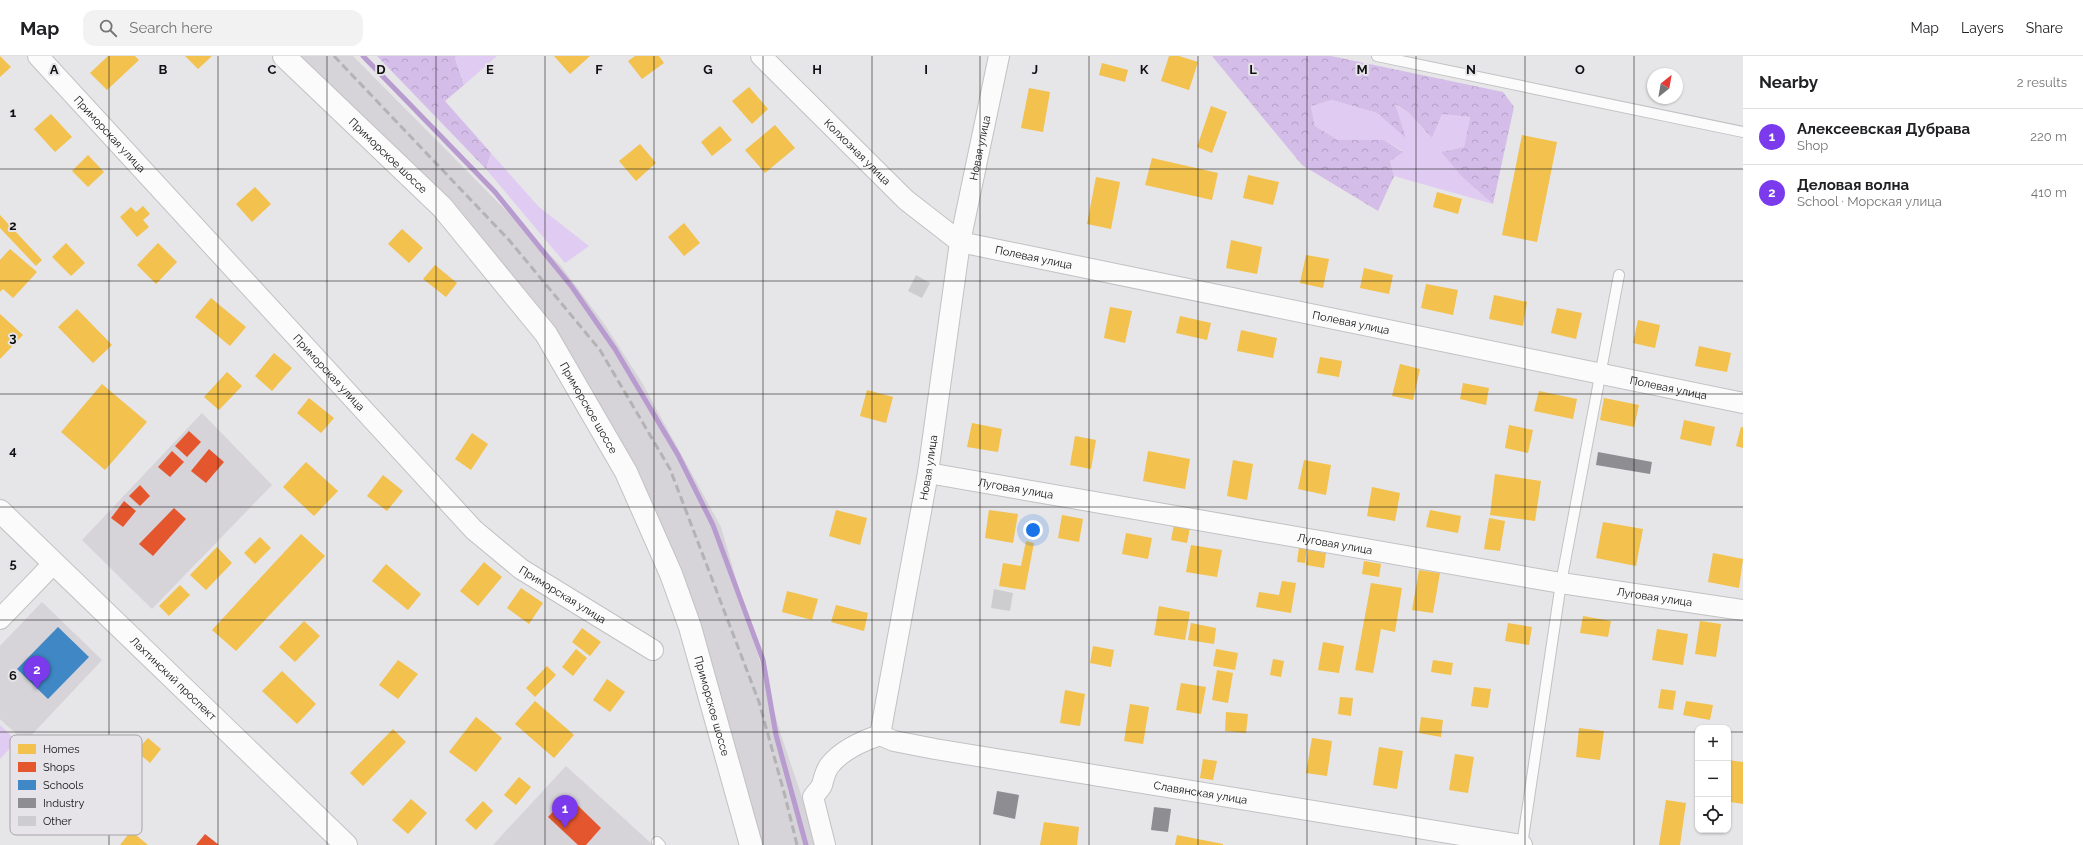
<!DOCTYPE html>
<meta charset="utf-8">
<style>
:root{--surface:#fff;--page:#f2f2f2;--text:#202124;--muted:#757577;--line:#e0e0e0;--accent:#7c3aed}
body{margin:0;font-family:Raleway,sans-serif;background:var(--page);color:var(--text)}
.controls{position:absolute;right:12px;bottom:12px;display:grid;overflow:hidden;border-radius:8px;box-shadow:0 1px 3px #0004}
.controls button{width:36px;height:36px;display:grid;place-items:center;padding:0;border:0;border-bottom:1px solid var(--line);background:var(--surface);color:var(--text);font:20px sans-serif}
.compass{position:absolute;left:1647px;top:12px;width:36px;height:36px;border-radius:50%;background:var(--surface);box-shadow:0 1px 3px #0004;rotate:31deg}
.you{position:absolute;left:1033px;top:474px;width:14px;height:14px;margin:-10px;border:3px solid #fff;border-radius:50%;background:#1a73e8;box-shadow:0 0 0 6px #1a73e833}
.badge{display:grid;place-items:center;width:26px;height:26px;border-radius:50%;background:var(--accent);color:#fff;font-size:13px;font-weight:700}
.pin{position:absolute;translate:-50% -33px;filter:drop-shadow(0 1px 2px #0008)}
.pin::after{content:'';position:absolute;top:21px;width:14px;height:12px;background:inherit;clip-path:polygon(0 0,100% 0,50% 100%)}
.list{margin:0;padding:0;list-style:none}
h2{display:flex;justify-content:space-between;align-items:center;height:52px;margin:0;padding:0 16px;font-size:17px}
h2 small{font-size:13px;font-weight:400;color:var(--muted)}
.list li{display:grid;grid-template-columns:26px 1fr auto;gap:12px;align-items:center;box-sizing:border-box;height:56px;padding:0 16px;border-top:1px solid var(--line)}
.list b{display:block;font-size:15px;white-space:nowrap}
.list p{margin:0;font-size:13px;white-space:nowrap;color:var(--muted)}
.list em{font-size:13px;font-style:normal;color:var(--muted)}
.icon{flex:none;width:22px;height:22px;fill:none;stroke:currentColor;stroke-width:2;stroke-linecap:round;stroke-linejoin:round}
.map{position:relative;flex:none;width:1743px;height:789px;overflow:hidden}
header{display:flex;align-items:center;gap:24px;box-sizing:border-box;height:56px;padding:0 20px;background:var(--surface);border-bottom:1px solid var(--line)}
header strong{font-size:19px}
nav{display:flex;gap:22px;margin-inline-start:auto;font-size:14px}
.search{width:280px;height:36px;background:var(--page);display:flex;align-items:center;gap:10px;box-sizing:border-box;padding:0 14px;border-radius:12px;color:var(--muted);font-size:15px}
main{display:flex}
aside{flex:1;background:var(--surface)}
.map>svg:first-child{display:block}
.built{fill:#d6d3d9}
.green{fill:#e0ccf2}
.forest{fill:url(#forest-crowns)}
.homes{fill:#f2c14e}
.shops{fill:#e4572e}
.schools{fill:#3f88c5}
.industry{fill:#8d8d92}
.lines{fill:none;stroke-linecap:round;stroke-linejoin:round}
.stream{stroke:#b89bcf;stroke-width:5}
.building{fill:#cdccce}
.service-casing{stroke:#c2c1c3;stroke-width:12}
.minor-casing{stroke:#c2c1c3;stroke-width:22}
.primary-casing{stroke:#c2c1c3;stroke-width:24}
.service{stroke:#fbfbfb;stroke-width:10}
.minor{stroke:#fbfbfb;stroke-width:20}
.primary{stroke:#fbfbfb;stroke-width:22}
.rail{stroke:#b3b3b4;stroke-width:3;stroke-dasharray:8 4;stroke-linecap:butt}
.grid{fill:none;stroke:#100f11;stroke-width:1;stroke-opacity:0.55}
.labels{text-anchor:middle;stroke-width:4;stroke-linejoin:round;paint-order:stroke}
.street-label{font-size:11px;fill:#100f11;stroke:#e6e4e8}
.key{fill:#e6e4e8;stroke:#a6a4a8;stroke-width:1}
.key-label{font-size:11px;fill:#100f11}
.grid-label{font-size:13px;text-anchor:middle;font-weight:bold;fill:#100f11;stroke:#e6e4e8;stroke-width:4;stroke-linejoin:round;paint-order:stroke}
</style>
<header>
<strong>Map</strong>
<div class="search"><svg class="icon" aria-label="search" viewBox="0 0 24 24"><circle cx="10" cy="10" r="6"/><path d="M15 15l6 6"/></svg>Search here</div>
<nav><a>Map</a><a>Layers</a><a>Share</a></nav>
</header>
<main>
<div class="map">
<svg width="1743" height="789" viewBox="0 0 1743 789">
<defs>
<pattern id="forest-crowns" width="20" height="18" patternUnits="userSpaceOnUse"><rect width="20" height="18" fill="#d4bde8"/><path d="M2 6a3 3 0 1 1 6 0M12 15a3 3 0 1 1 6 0" fill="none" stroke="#b5a1c6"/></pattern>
</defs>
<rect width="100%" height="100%" fill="#e6e5e7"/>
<!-- built -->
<g class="built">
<polygon points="296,0 353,0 561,210 605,269 641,325 721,471 781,679 808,759 816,789 761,789 736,698 584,325"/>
<polygon points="202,357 272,429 152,553 82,484"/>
<polygon points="42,546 102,604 25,686 0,663 0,590"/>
<polygon points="566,710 641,778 653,789 493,789"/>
</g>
<!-- green -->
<g class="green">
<polygon points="456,0 497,0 464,29 455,1"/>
<polygon points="1332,44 1377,57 1406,81 1394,48 1408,56 1432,82 1442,58 1470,61 1464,91 1441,96 1462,121 1493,148 1394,120 1390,105 1403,95 1384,84 1338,84 1315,70 1311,50"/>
<polygon points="491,97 539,151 589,190 565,207 486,113"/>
<polygon points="0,669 17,685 0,703"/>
</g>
<!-- forest -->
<g class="forest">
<polygon points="377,0 456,0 455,2 464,29 445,45 491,97 486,113"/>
<polygon points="1212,0 1331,0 1503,36 1514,51 1493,148 1462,121 1441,96 1464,91 1470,61 1442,58 1432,82 1408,56 1395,48 1406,82 1377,57 1332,44 1311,50 1315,70 1338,84 1384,84 1403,96 1390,105 1394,120 1378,155 1302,109"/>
</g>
<!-- homes -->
<g class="homes">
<polygon points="0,0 11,11 0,21"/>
<polygon points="108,0 135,0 139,4 107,34 90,17"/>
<polygon points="185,0 212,0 198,13"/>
<polygon points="554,0 590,0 570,18"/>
<polygon points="635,0 659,0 664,7 642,23 628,5"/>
<polygon points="1169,0 1179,0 1198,6 1189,34 1161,25"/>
<polygon points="1102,7 1128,14 1125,26 1099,19"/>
<polygon points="749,31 768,53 752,68 732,45"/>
<polygon points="1029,32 1050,36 1043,76 1021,72"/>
<polygon points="1211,50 1227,56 1212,97 1197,91"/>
<polygon points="51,58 72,81 55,96 34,73"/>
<polygon points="775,69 795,92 765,117 745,94"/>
<polygon points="720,70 732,84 712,100 701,86"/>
<polygon points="1522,79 1557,86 1537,186 1502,179"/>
<polygon points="640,88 656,107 636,125 619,105"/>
<polygon points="88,99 104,116 88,131 72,115"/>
<polygon points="1152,102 1218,117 1212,144 1145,129"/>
<polygon points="1248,119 1279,126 1273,149 1243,142"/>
<polygon points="1096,121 1120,126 1111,173 1087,168"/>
<polygon points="255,131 271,148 252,166 236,148"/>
<polygon points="1437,136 1462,143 1458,158 1433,151"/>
<polygon points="143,150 150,158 143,164 149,171 137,181 120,161 131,151 136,156"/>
<polygon points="0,159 42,204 36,210 0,172"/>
<polygon points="684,167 700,187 684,200 668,181"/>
<polygon points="402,173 423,192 409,207 388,188"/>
<polygon points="1231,184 1262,191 1257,218 1226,212"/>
<polygon points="66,187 85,207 71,220 52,201"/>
<polygon points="158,187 177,206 156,228 137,209"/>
<polygon points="10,193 37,216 13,242 3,233 0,236 0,204"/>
<polygon points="1306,199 1329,203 1323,232 1300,227"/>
<polygon points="435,209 457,227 446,241 423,223"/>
<polygon points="1364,212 1393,219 1389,238 1360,232"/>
<polygon points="1426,228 1458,234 1453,259 1421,252"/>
<polygon points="1494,239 1527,246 1523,270 1489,263"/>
<polygon points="211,242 246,271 230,290 195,261"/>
<polygon points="1110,251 1132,255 1125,287 1104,282"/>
<polygon points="1557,252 1582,257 1576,283 1551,277"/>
<polygon points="77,253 112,289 93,307 58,271"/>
<polygon points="0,258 23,279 0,303"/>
<polygon points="1180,260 1211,267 1207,284 1176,277"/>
<polygon points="1638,264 1660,269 1655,292 1633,287"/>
<polygon points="1241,274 1277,282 1273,302 1237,295"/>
<polygon points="1699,290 1731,297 1727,316 1695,310"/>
<polygon points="274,297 292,312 272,335 255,320"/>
<polygon points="1320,301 1342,305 1339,321 1317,317"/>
<polygon points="1400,308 1420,313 1413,344 1392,340"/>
<polygon points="227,316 242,330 219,354 204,341"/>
<polygon points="1463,327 1489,332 1486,349 1460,343"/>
<polygon points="102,328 147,366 105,414 61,376"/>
<polygon points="867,334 893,341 886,367 860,360"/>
<polygon points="1539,335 1577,343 1573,363 1534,355"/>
<polygon points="309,342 334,362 321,377 297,357"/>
<polygon points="1604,342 1639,349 1634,371 1600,364"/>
<polygon points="1684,364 1715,371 1711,390 1680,383"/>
<polygon points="972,367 1002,373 998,396 967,391"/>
<polygon points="1509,369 1533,374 1528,397 1505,392"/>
<polygon points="1741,371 1743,371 1743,392 1736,390"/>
<polygon points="472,377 488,388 471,414 455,403"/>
<polygon points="1075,380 1096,384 1091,413 1070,409"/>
<polygon points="1148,395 1190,403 1185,433 1143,425"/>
<polygon points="1233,404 1253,408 1247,444 1227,440"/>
<polygon points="1304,404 1331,409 1326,439 1298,433"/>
<polygon points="306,406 338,435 314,460 283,431"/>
<polygon points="1495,418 1541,425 1535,465 1490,459"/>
<polygon points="383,419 403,435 387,455 367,440"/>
<polygon points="1372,431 1400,437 1395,465 1367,460"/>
<polygon points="836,454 867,462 860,489 829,480"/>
<polygon points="989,454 1018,458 1013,487 985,482"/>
<polygon points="1430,454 1461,460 1458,477 1426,471"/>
<polygon points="1062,459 1083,463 1079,486 1058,482"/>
<polygon points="1489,462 1505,465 1500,495 1484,493"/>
<polygon points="1603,466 1643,473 1636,510 1596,502"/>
<polygon points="1174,469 1190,472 1187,487 1171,484"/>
<polygon points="1126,477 1152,482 1148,503 1122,498"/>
<polygon points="301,478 325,500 236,595 212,574"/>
<polygon points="260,481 271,492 255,508 244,497"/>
<polygon points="1026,485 1034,487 1025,534 999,530 1003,507 1021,510"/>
<polygon points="1191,489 1222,494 1217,521 1186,516"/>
<polygon points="217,491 232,507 206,534 190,519"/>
<polygon points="1299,491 1307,492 1305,507 1297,506"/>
<polygon points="1308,494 1326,497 1324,512 1306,509"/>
<polygon points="1713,497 1743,503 1739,532 1708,526"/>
<polygon points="1364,505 1381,508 1379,521 1362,518"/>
<polygon points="484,506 502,521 478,550 460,535"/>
<polygon points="386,508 421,538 408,554 372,525"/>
<polygon points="1419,514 1440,517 1433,557 1412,554"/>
<polygon points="1282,525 1296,527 1291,557 1256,551 1259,536 1279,539"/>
<polygon points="1371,527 1402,532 1395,576 1381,573 1373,617 1355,614"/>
<polygon points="180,529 190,539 169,560 159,550"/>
<polygon points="521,532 543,547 529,568 507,552"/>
<polygon points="787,535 818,543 812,564 782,556"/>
<polygon points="836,549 868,557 864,575 831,566"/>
<polygon points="1159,550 1190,556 1185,584 1154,579"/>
<polygon points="1583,560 1611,565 1608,581 1580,577"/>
<polygon points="304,565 320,580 295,606 279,591"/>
<polygon points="1700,565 1721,568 1716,601 1695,598"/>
<polygon points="1191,567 1216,572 1214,588 1188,584"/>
<polygon points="1508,567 1532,571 1529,589 1505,585"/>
<polygon points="582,572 601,586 590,600 572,586"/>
<polygon points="1657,573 1688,578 1683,609 1652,604"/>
<polygon points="1323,586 1344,590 1339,617 1318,614"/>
<polygon points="1093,590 1114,594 1111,611 1090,607"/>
<polygon points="576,593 587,602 573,620 562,611"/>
<polygon points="1216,593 1238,597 1235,614 1213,610"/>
<polygon points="1273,603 1284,605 1281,621 1270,619"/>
<polygon points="398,604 418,618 398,643 379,629"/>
<polygon points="1433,604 1453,607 1451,619 1431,616"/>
<polygon points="547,610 556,619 535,641 526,632"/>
<polygon points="1217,614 1233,617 1228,647 1212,644"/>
<polygon points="282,615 316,648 297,668 262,635"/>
<polygon points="607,623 625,636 610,656 593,644"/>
<polygon points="1181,627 1206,631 1201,658 1176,654"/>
<polygon points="1474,631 1491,633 1488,652 1471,650"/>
<polygon points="1661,633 1676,635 1673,654 1658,652"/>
<polygon points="1065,634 1085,638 1080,670 1060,667"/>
<polygon points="1340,641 1353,642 1351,660 1338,658"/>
<polygon points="535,645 574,679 554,702 515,668"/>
<polygon points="1686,645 1713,649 1710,664 1683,659"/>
<polygon points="1130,648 1149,651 1143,688 1124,685"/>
<polygon points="1226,656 1248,658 1246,677 1225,675"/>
<polygon points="476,661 502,682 476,716 449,696"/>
<polygon points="1421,661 1443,664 1441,681 1419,677"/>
<polygon points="1579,672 1604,675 1600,704 1576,701"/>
<polygon points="393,673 406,686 363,730 350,717"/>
<polygon points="148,682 161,693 150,707 136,695"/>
<polygon points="1312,682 1332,685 1327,720 1306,717"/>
<polygon points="1379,691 1403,695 1397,733 1373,729"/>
<polygon points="1455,698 1474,701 1468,737 1449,734"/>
<polygon points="1203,703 1217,705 1213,724 1200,722"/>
<polygon points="1728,704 1743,706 1743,748 1731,746 1731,752 1728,751"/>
<polygon points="519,721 531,731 516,749 504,739"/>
<polygon points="411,743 427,757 408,778 392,764"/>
<polygon points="1666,744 1686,747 1680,789 1659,789"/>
<polygon points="483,745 493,755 476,774 465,764"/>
<polygon points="1044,766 1079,771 1077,789 1040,789"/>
<polygon points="131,775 148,789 120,789"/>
<polygon points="1177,779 1223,788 1223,789 1175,789"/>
</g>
<!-- shops -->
<g class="shops">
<polygon points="189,375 201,386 187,401 175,390"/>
<polygon points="209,393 224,406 206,427 191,415"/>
<polygon points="172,395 184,406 170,421 158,411"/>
<polygon points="140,429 150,440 140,450 129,440"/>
<polygon points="124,445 136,455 123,471 111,462"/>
<polygon points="174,452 186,463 153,500 139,488"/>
<polygon points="568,740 601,772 586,789 578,789 548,761"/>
<polygon points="205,778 219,789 196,789"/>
</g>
<!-- schools -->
<polygon class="schools" points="58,571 89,601 48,643 17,613"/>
<!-- industry -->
<g class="industry">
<polygon points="1598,396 1652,406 1650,418 1596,409"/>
<polygon points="997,735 1019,739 1015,763 993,758"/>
<polygon points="1154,751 1171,753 1168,776 1151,774"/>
</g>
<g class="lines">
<!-- stream -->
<polyline class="stream" points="363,0 495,136 572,231 615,293 678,399 713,469 763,604 776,679 806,789"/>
</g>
<!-- building -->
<g class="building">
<polygon points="916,219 930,227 922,242 908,235"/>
<polygon points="994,533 1013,537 1010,555 991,552"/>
</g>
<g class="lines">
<defs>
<g id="service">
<polyline points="1377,0 1743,76"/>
<polyline points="657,786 660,789"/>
<polyline points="1522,789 1561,527 1619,219"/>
</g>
<g id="minor">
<path id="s1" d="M 38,0 L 474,474 L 521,513 L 653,594"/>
<path id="s2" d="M 761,0 L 906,144 L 960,186 L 1743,347"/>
<path id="s3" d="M 928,417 L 1561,527 L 1743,554"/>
<polyline points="0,563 54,507"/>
<path id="s4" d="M 880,679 L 894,685 L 935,693 L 1522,789"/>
<path id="s5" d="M 825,789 L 813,741 C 816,737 820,733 822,729 C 824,722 825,715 830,709 C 842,694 862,685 880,679 L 928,417 L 960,186 L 999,0"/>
</g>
<g id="primary">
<path id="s6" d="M 284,0 L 442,151 L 546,278 L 626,416 L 671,518 L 690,571 L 751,789"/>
<path id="s7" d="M 0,455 L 346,789"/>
</g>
</defs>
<!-- service casing -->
<use href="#service" class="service-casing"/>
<!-- minor casing -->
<use href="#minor" class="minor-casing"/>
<!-- primary casing -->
<use href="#primary" class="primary-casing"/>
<!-- service -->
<use href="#service" class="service"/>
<!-- minor -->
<use href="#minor" class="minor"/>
<!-- primary -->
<use href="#primary" class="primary"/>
<!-- rail -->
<polyline class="rail" points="334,0 509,184 600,294 670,413 759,646 785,740 797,789"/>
</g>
<!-- grid -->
<path class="grid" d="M 109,0 L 109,789M 218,0 L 218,789M 327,0 L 327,789M 436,0 L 436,789M 545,0 L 545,789M 654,0 L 654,789M 763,0 L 763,789M 872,0 L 872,789M 980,0 L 980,789M 1089,0 L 1089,789M 1198,0 L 1198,789M 1307,0 L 1307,789M 1416,0 L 1416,789M 1525,0 L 1525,789M 1634,0 L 1634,789M 0,113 L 1743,113M 0,225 L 1743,225M 0,338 L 1743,338M 0,451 L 1743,451M 0,564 L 1743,564M 0,676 L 1698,676M 1728,676 L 1743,676"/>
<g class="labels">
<!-- street labels -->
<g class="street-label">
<text dy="4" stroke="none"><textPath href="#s1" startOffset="106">Приморская улица</textPath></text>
<text dy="4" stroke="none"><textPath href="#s5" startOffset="741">Новая улица</textPath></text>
<text dy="4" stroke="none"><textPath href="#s2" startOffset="136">Колхозная улица</textPath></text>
<text dy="4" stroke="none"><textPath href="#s6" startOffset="144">Приморское шоссе</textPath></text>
<text dy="4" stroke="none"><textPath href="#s2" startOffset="348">Полевая улица</textPath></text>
<text dy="4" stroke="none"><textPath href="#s2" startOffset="672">Полевая улица</textPath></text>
<text dy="4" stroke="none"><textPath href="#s1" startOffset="430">Приморская улица</textPath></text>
<text dy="4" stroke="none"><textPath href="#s2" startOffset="996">Полевая улица</textPath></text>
<text dy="4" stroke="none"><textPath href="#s6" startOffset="468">Приморское шоссе</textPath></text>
<text dy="4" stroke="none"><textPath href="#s5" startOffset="417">Новая улица</textPath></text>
<text dy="4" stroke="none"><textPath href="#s3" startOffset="89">Луговая улица</textPath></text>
<text dy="4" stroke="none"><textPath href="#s3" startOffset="413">Луговая улица</textPath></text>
<text dy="4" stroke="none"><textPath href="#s1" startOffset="754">Приморская улица</textPath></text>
<text dy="4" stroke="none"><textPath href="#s3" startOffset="737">Луговая улица</textPath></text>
<text dy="4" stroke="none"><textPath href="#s7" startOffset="241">Лахтинский проспект</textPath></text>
<text dy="4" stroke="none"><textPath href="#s6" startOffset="792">Приморское шоссе</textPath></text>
<text dy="4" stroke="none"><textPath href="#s4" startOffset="326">Славянская улица</textPath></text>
</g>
</g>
<!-- legend -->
<rect x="10" y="679" width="132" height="100" rx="6" class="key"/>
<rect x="18" y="688" width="18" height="10" fill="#f2c14e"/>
<rect x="18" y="706" width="18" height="10" fill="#e4572e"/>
<rect x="18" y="724" width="18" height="10" fill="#3f88c5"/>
<rect x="18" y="742" width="18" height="10" fill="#8d8d92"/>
<rect x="18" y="760" width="18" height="10" fill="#cdccce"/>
<g class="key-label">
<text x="43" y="697">Homes</text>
<text x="43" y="715">Shops</text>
<text x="43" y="733">Schools</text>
<text x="43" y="751">Industry</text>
<text x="43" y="769">Other</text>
</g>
<g class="grid-label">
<text x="54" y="18">A</text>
<text x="163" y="18">B</text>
<text x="272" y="18">C</text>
<text x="381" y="18">D</text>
<text x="490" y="18">E</text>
<text x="599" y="18">F</text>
<text x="708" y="18">G</text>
<text x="817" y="18">H</text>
<text x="926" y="18">I</text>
<text x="1035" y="18">J</text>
<text x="1144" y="18">K</text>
<text x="1253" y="18">L</text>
<text x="1362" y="18">M</text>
<text x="1471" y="18">N</text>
<text x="1580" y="18">O</text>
<text x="13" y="61">1</text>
<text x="13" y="174">2</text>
<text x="13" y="286">3</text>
<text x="13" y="399">4</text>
<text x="13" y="512">5</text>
<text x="13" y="624">6</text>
</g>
</svg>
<div class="controls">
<button>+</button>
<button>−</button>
<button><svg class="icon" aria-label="locate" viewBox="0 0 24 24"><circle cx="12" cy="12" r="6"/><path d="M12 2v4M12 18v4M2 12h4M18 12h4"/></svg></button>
</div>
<svg class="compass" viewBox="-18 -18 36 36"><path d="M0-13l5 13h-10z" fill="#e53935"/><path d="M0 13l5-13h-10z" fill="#757577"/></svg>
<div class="you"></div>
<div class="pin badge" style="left:565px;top:772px">1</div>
<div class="pin badge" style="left:37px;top:633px">2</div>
</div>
<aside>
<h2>Nearby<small>2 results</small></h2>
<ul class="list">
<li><span class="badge">1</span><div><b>Алексеевская Дубрава</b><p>Shop</p></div><em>220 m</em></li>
<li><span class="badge">2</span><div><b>Деловая волна</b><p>School · Морская улица</p></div><em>410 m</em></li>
</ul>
</aside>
</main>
